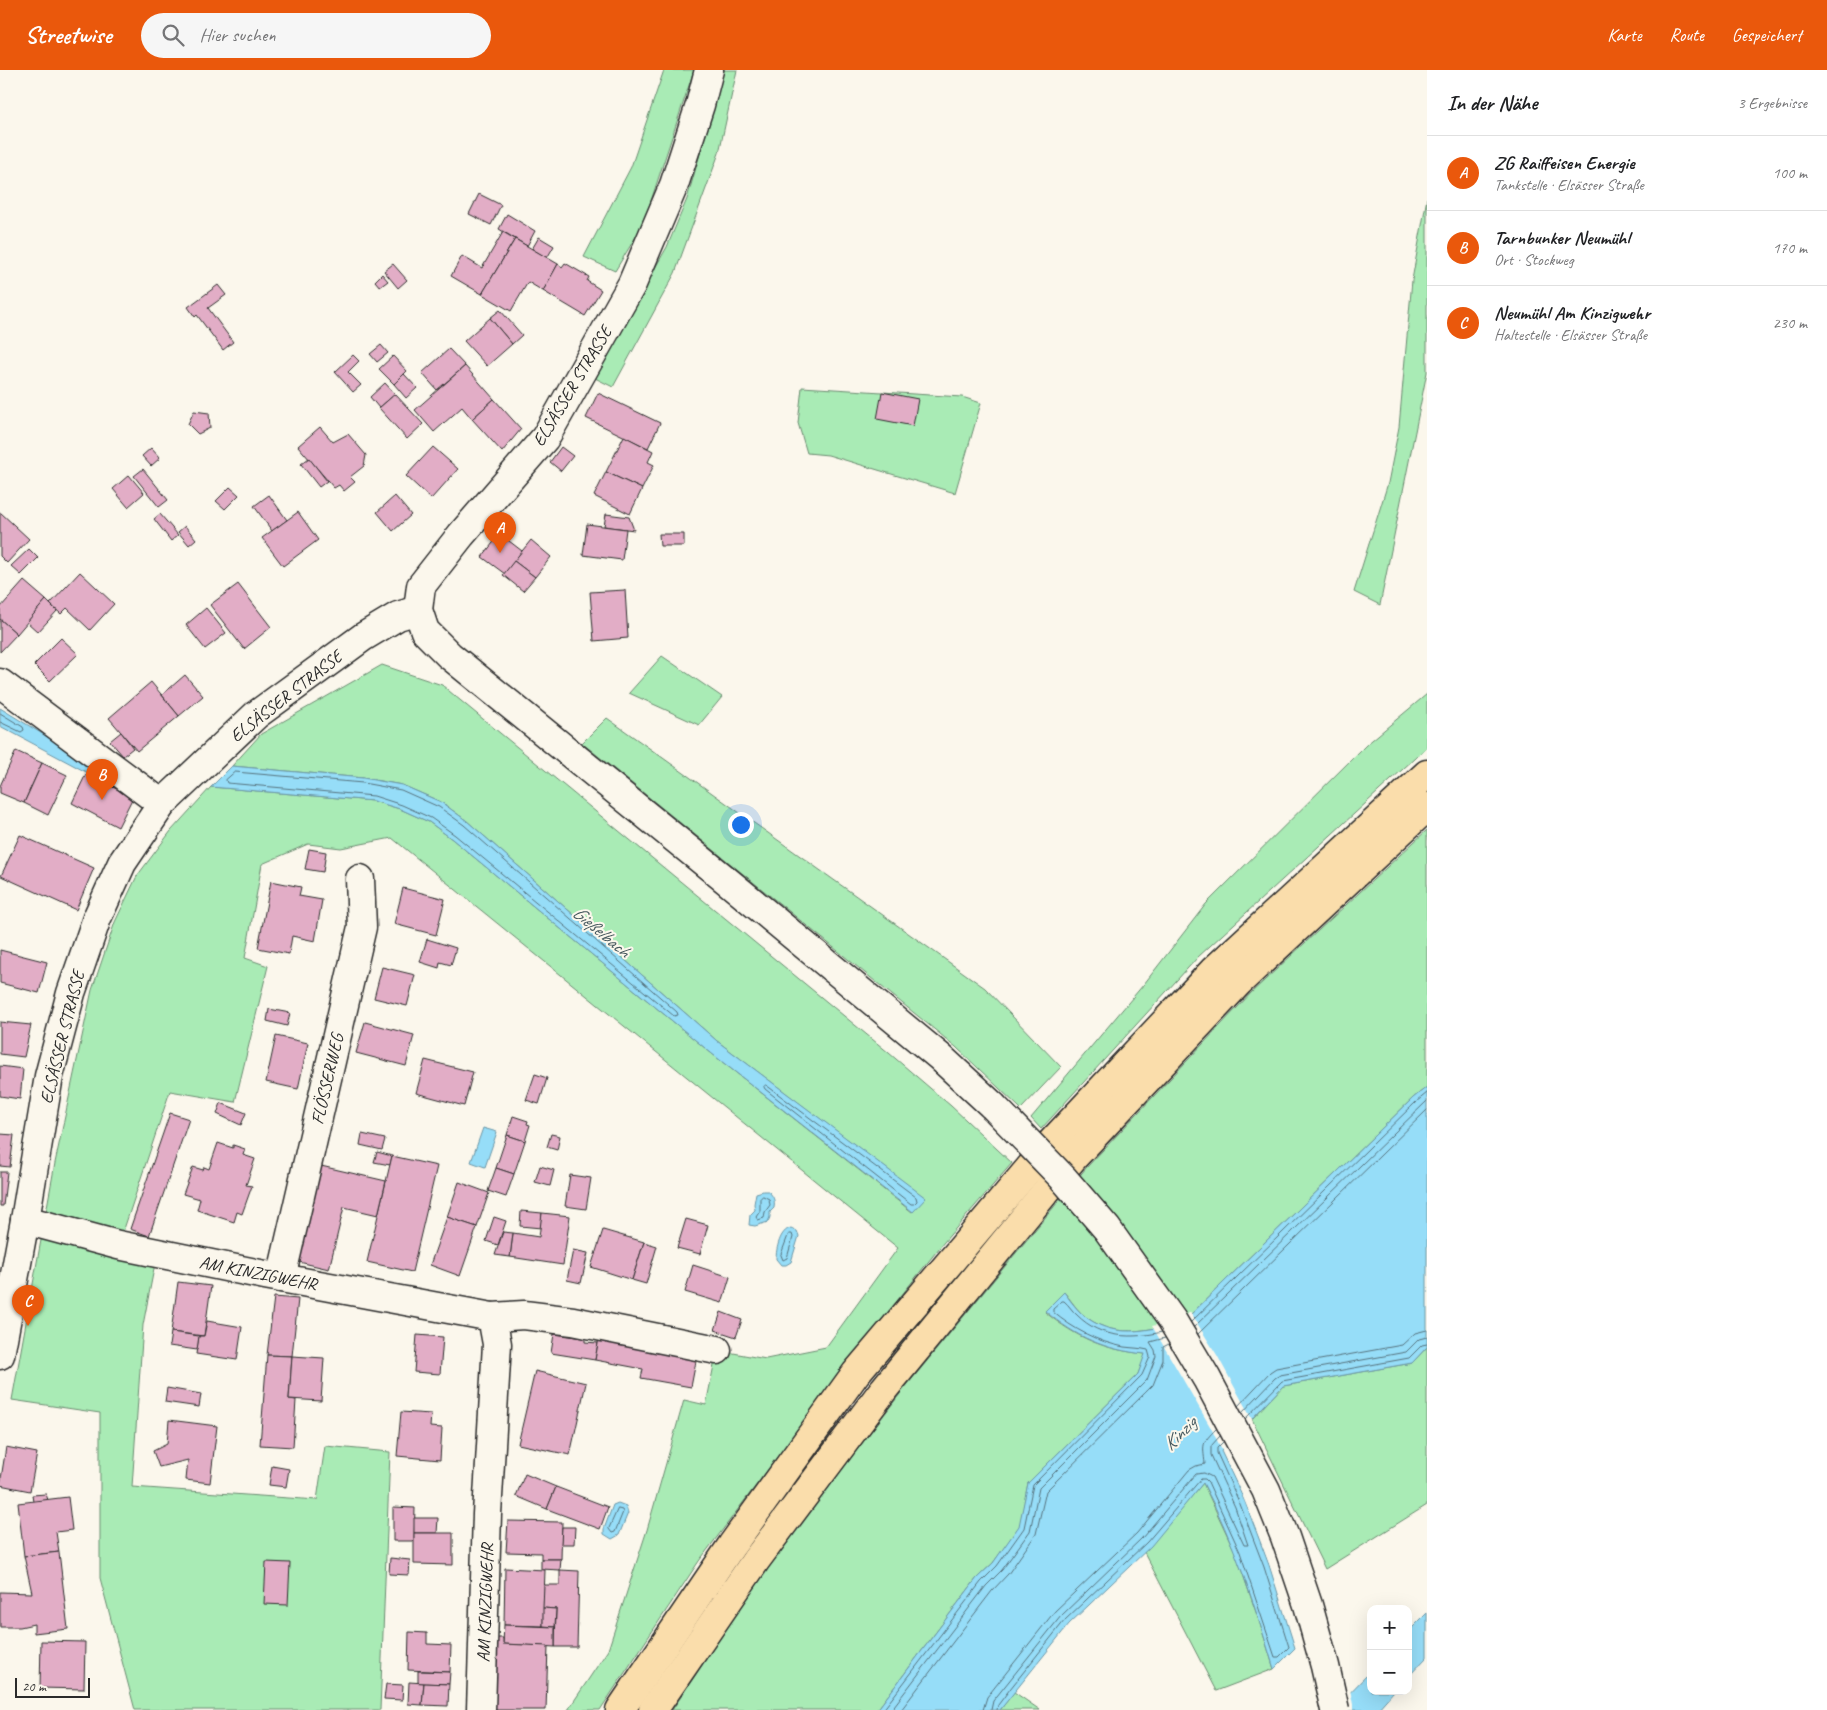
<!DOCTYPE html>
<html lang="de">
<meta charset="utf-8">
<style>
:root{--surface:#fff;--page:#f6f6f6;--text:#202124;--muted:#757577;--line:#e0e0e0;--accent:#ea580c}
body{margin:0;font-family:Caveat,sans-serif;background:var(--page);color:var(--text)}
.controls{position:absolute;right:15px;bottom:15px;display:grid;overflow:hidden;border-radius:10px;box-shadow:0 5px 20px #0002}
.controls button{width:45px;height:45px;display:grid;place-items:center;padding:0;border:0;border-bottom:1px solid var(--line);background:var(--surface);color:var(--text);font:25px sans-serif}
.scale{position:absolute;left:15px;bottom:12px;width:75px;box-sizing:border-box;padding-left:5px;border:2px solid #2b2b2b;border-top:0;font-size:14px;line-height:18px;white-space:nowrap;color:#2b2b2b;-webkit-text-stroke:4px #fbf7ec;paint-order:stroke}
.you{position:absolute;left:740px;top:754px;width:18px;height:18px;margin:-12px;border:4px solid #fff;border-radius:50%;background:#1a73e8;box-shadow:0 0 0 8px #1a73e833}
.badge{display:grid;place-items:center;width:32px;height:32px;border-radius:50%;background:var(--accent);color:#fff;font-size:16px;font-weight:700}
.pin{position:absolute;translate:-50% -41px;filter:drop-shadow(0 1px 2px #0008)}
.pin::after{content:'';position:absolute;top:26px;width:18px;height:15px;background:inherit;clip-path:polygon(0 0,100% 0,50% 100%)}
.list{margin:0;padding:0;list-style:none}
h2{display:flex;justify-content:space-between;align-items:center;height:65px;margin:0;padding:0 20px;font-size:21px}
h2 small{font-size:16px;font-weight:400;color:var(--muted)}
.list li{display:grid;grid-template-columns:32px 1fr auto;gap:15px;align-items:center;box-sizing:border-box;height:75px;padding:0 20px;border-top:1px solid var(--line)}
.list b{display:block;font-size:19px;white-space:nowrap}
.list p{margin:0;font-size:16px;white-space:nowrap;color:var(--muted)}
.list em{font-size:16px;font-style:normal;color:var(--muted)}
.icon{flex:none;width:28px;height:28px;fill:none;stroke:currentColor;stroke-width:2;stroke-linecap:round;stroke-linejoin:round}
.map{position:relative;flex:none;width:1427px;height:1640px;overflow:hidden}
header{display:flex;align-items:center;gap:30px;box-sizing:border-box;height:70px;padding:0 25px;background:var(--accent);color:#fff}
header strong{font-size:24px}
nav{display:flex;gap:28px;margin-inline-start:auto;font-size:18px}
.search{width:350px;height:45px;background:var(--page);display:flex;align-items:center;gap:12px;box-sizing:border-box;padding:0 18px;border-radius:28px;color:var(--muted);font-size:19px}
main{display:flex}
aside{flex:1;background:var(--surface)}
.map>svg:first-child{display:block}
.green{fill:#a9ebb5;stroke:#6a8b70}
.water{fill:#96ddf8;stroke:#6b96a6}
.pier{fill:#fbf7ec}
.lines{fill:none;stroke-linecap:round;stroke-linejoin:round}
.shore{stroke:#56727d;stroke-width:1}
.building{fill:#e2adc6;stroke:#2b2b2b}
.minor-casing{stroke:#2b2b2b;stroke-width:31}
.highway-casing{stroke:#2b2b2b;stroke-width:31}
.minor{stroke:#fbf7ec;stroke-width:28}
.highway{stroke:#faddab;stroke-width:28}
.minor-bridge-casing{stroke:#2b2b2b;stroke-width:31;stroke-linecap:butt}
.minor-bridge{stroke:#fbf7ec;stroke-width:28}
.labels{text-anchor:middle;stroke-width:4;stroke-linejoin:round;paint-order:stroke}
.street-label{font-size:18px;fill:#2b2b2b;stroke:#fbf7ec}
.water-label{font-size:19px;font-style:italic;fill:#46585e;stroke:#fbf7ec}
</style>
<header>
<strong>Streetwise</strong>
<div class="search"><svg class="icon" aria-label="search" viewBox="0 0 24 24"><circle cx="10" cy="10" r="6"/><path d="M15 15l6 6"/></svg>Hier suchen</div>
<nav><a>Karte</a><a>Route</a><a>Gespeichert</a></nav>
</header>
<main>
<div class="map">
<svg width="1427" height="1640" viewBox="0 0 1427 1640">
<rect width="100%" height="100%" fill="#fbf7ec"/>
<filter id="ink" filterUnits="userSpaceOnUse"><feTurbulence type="fractalNoise" baseFrequency=".02" numOctaves="2"/><feDisplacementMap in="SourceGraphic" scale="10" xChannelSelector="R" yChannelSelector="G"/><feConvolveMatrix kernelMatrix="1 2 1 2 8 2 1 2 1" color-interpolation-filters="sRGB"/></filter>
<g filter="url(#ink)">
<!-- green -->
<g class="green">
<polygon points="664,0 694,0 643,155 615,201 584,187 631,97"/>
<polygon points="724,0 737,0 719,83 675,203 613,317 593,307 667,177 687,129"/>
<polygon points="1427,128 1427,302 1380,535 1354,522 1388,413 1399,357 1412,210"/>
<polygon points="802,317 962,327 981,333 955,423 828,385 807,383 798,353"/>
<polygon points="662,586 722,627 699,655 629,623"/>
<polygon points="382,595 442,615 455,626 889,983 951,1036 1012,1093 944,1172 865,1271 699,1491 600,1640 568,1640 608,1580 647,1460 684,1330 706,1335 717,1280 766,1289 826,1277 898,1178 392,768 341,778 308,774 262,794 245,888 268,896 235,1032 170,1021 119,1174 157,1183 143,1255 132,1417 317,1430 325,1376 390,1382 380,1640 135,1640 100,1508 100,1343 12,1330 55,1093 92,920 115,852 137,806 171,761 211,717 373,731 400,739 429,752 452,769 711,983 912,1142 925,1128 717,971 467,751 441,732 402,715 363,708 232,696 261,664"/>
<polygon points="1427,624 1427,677 1198,887 1041,1059 1031,1048 1144,914 1206,834 1366,675"/>
<polygon points="607,648 985,918 1061,997 1021,1039 956,977 582,673"/>
<path d="M 1427,760 L 1427,1017 L 1413,1028 L 1183,1252 C 1147,1260 1113,1271 1081,1243 C 1075,1237 1070,1229 1064,1222 L 1045,1242 C 1077,1268 1104,1280 1146,1284 L 1138,1304 L 1028,1413 L 1020,1456 L 993,1493 L 977,1508 L 877,1640 L 672,1640 L 771,1492 L 903,1320 L 1086,1098 L 1252,922 Z"/>
<polygon points="1427,1277 1427,1435 1325,1499 1252,1349 1283,1316 1412,1293"/>
<polygon points="1203,1413 1236,1484 1260,1554 1274,1599 1216,1621 1144,1482"/>
<polygon points="1014,1622 1040,1640 1000,1640"/>
</g>
<!-- water -->
<g class="water">
<polygon points="0,638 90,693 91,698 88,703 0,656"/>
<polygon points="232,696 363,708 402,715 441,732 467,751 717,971 926,1128 913,1142 711,983 452,769 429,752 400,739 373,731 211,717"/>
<path d="M 1427,1017 L 1427,1277 L 1412,1293 L 1283,1316 L 1221,1381 L 1245,1432 L 1269,1495 L 1295,1578 L 1274,1599 C 1255,1536 1234,1471 1203,1413 L 1151,1476 L 1069,1554 L 1000,1640 L 877,1640 L 977,1508 L 993,1493 L 1019,1456 L 1028,1413 L 1138,1304 L 1145,1284 C 1105,1280 1076,1267 1045,1241 L 1064,1222 C 1069,1229 1075,1237 1081,1243 C 1113,1271 1147,1260 1183,1252 L 1413,1028 Z"/>
<polygon points="483,1058 497,1062 485,1097 471,1092"/>
<path d="M 763,1121 L 768,1121 C 774,1127 775,1130 774,1138 L 770,1142 L 770,1147 L 768,1152 L 755,1156 L 749,1155 L 750,1145 L 755,1140 L 754,1134 L 756,1123 Z"/>
<path d="M 791,1158 L 797,1161 L 799,1166 L 791,1192 L 786,1195 L 781,1195 L 776,1189 C 776,1179 780,1160 791,1158 Z"/>
<polygon points="618,1433 626,1436 628,1443 619,1465 612,1469 604,1464 604,1459 613,1435"/>
<polygon points="1427,1543 1427,1587 1408,1607 1408,1562"/>
<polygon points="1371,1601 1371,1621 1394,1621 1377,1640 1333,1640"/>
</g>
<!-- pier -->
<g class="pier">
<polygon points="1190,1242 1217,1285 1253,1351 1224,1382 1247,1431 1271,1495 1284,1535 1261,1471 1235,1407 1211,1358 1152,1256 1182,1249"/>
<polygon points="1350,1619 1354,1640 1330,1640 1331,1638"/>
</g>
<g class="lines">
<!-- shore -->
<g class="shore">
<polyline points="0,643 23,657 24,660 21,662 0,652"/>
<polygon points="235,702 363,713 401,720 439,737 464,755 488,776 677,942 678,945 674,946 455,765 431,748 402,735 374,726 227,713 226,710"/>
<polygon points="766,1015 916,1127 917,1131 914,1134 911,1134 765,1019 764,1017"/>
<polygon points="763,1126 769,1129 770,1135 765,1142 764,1148 758,1150 756,1147 760,1141 760,1129"/>
<polygon points="789,1164 792,1164 793,1167 787,1188 783,1190 781,1185"/>
<polyline points="1191,1252 1416,1032 1427,1023"/>
<polyline points="1194,1257 1427,1031"/>
<polyline points="1198,1264 1427,1040"/>
<polyline points="1238,1336 1270,1302 1276,1298 1402,1275 1415,1263 1427,1260"/>
<polyline points="1242,1343 1275,1308 1280,1305 1406,1282 1419,1269 1427,1267"/>
<polyline points="1245,1349 1282,1311 1409,1288 1422,1275 1427,1274"/>
<polygon points="618,1439 622,1440 623,1442 615,1462 612,1463 609,1459"/>
<path d="M 883,1640 L 981,1512 L 997,1496 L 1024,1458 L 1033,1415 L 1142,1305 L 1150,1287 L 1148,1280 C 1140,1278 1132,1278 1124,1277 C 1098,1272 1073,1259 1053,1242 L 1053,1239 L 1062,1231 L 1064,1231 C 1069,1235 1072,1241 1077,1245 C 1101,1269 1132,1269 1162,1262"/>
<polyline points="891,1640 986,1516 1002,1500 1030,1461 1039,1418 1147,1310 1156,1286 1155,1280 1150,1272 1165,1268"/>
<polyline points="901,1640 992,1521 1008,1504 1036,1464 1046,1421 1153,1315 1163,1290 1163,1277 1169,1274"/>
<path d="M 983,1640 L 987,1627 L 1055,1541 L 1137,1463 L 1189,1400 L 1196,1396 L 1205,1394 C 1203,1374 1201,1374 1216,1359"/>
<polyline points="991,1640 993,1631 1061,1546 1142,1468 1196,1404 1204,1403 1212,1407 1244,1475 1248,1475 1235,1437 1211,1385 1211,1376 1220,1366"/>
<polyline points="997,1640 998,1635 1010,1619 1065,1550 1147,1472 1201,1409 1205,1409 1208,1412 1240,1482 1275,1587 1279,1587 1289,1577 1264,1497 1240,1434 1217,1383 1217,1378 1223,1372"/>
</g>
</g>
<!-- building -->
<g class="building">
<polygon points="479,124 501,135 491,155 469,144"/>
<polygon points="507,144 535,161 527,176 499,159"/>
<polygon points="503,162 515,169 482,224 451,206 462,186 482,198"/>
<polygon points="539,167 554,176 547,188 532,179"/>
<polygon points="515,169 558,194 543,221 528,212 511,241 482,224"/>
<polygon points="565,193 589,207 587,211 601,220 585,246 543,221 558,194 562,197"/>
<polygon points="393,194 407,210 398,218 384,201"/>
<polygon points="382,204 388,211 380,217 375,211"/>
<polygon points="218,215 226,225 208,238 233,272 223,280 197,245 195,247 188,237"/>
<polygon points="500,240 522,265 512,274 490,248"/>
<polygon points="490,248 512,274 487,296 464,271"/>
<polygon points="381,275 388,283 377,292 370,284"/>
<polygon points="449,279 465,296 437,320 422,303"/>
<polygon points="353,285 359,291 348,302 361,315 353,322 335,302"/>
<polygon points="393,286 407,301 394,314 379,299"/>
<polygon points="465,296 494,329 472,349 462,337 434,362 415,340"/>
<polygon points="404,304 417,318 406,328 394,314"/>
<polygon points="385,313 395,324 379,338 370,327"/>
<polygon points="882,322 918,329 913,356 877,349"/>
<polygon points="598,323 660,353 648,378 586,348"/>
<polygon points="395,324 423,354 407,369 379,338"/>
<polygon points="494,329 521,359 502,382 472,349"/>
<polygon points="194,341 209,343 210,358 198,364 188,354"/>
<polygon points="320,357 333,372 348,364 366,385 364,396 350,407 355,412 344,421 339,415 334,418 298,376"/>
<polygon points="624,366 653,381 648,392 654,395 642,419 606,402"/>
<polygon points="433,377 458,399 431,429 406,406"/>
<polygon points="561,377 573,386 561,401 550,392"/>
<polygon points="151,378 160,388 151,396 142,386"/>
<polygon points="309,388 327,411 319,417 301,394"/>
<polygon points="143,399 168,430 159,437 134,406"/>
<polygon points="606,402 642,419 630,444 594,426"/>
<polygon points="129,405 144,423 128,437 113,419"/>
<polygon points="230,417 239,425 225,439 216,431"/>
<polygon points="269,425 287,450 272,461 254,436"/>
<polygon points="395,426 411,445 393,461 377,442"/>
<polygon points="0,442 29,469 7,493 0,486"/>
<polygon points="298,442 318,470 283,496 262,468"/>
<polygon points="160,444 178,465 171,471 154,449"/>
<polygon points="606,444 629,447 634,460 604,456"/>
<polygon points="587,454 626,459 622,490 583,485"/>
<polygon points="185,456 196,469 189,475 178,462"/>
<polygon points="500,464 522,481 505,504 482,487"/>
<polygon points="659,464 684,464 684,476 660,476"/>
<polygon points="531,470 551,487 535,507 514,491"/>
<polygon points="29,479 38,488 21,505 11,496"/>
<polygon points="514,491 535,507 523,521 503,505"/>
<polygon points="80,502 114,534 90,560 67,538 61,544 50,534"/>
<polygon points="24,511 46,530 17,564 0,549 0,538"/>
<polygon points="238,514 271,557 244,579 210,535"/>
<polygon points="625,520 628,568 594,571 590,522"/>
<polygon points="46,530 57,541 38,562 27,552"/>
<polygon points="206,538 226,563 205,579 186,555"/>
<polygon points="0,549 17,564 0,582"/>
<polygon points="61,568 78,584 50,611 34,595"/>
<polygon points="185,605 203,626 179,646 162,625"/>
<polygon points="151,612 179,646 137,681 109,648"/>
<polygon points="121,662 133,678 123,686 110,671"/>
<polygon points="16,681 42,693 24,733 0,723 0,716"/>
<polygon points="42,693 67,705 48,745 24,733"/>
<polygon points="86,704 133,727 118,757 72,733"/>
<polygon points="20,765 94,798 76,840 1,806"/>
<polygon points="309,779 326,782 323,802 305,799"/>
<polygon points="271,811 301,817 299,826 322,830 315,871 292,866 289,884 258,878"/>
<polygon points="403,818 445,829 436,865 394,854"/>
<polygon points="427,869 456,878 451,895 440,892 439,898 420,892"/>
<polygon points="0,880 47,892 39,923 0,913"/>
<polygon points="382,897 415,905 407,936 374,928"/>
<polygon points="269,939 290,943 287,956 267,951"/>
<polygon points="0,952 31,955 24,987 0,984"/>
<polygon points="365,952 414,965 406,996 356,983"/>
<polygon points="276,966 308,973 298,1019 266,1012"/>
<polygon points="425,990 473,1002 464,1036 416,1023"/>
<polygon points="0,996 23,999 20,1029 0,1026"/>
<polygon points="535,1004 547,1008 539,1034 526,1030"/>
<polygon points="221,1033 246,1043 241,1055 217,1044"/>
<polygon points="170,1043 189,1049 149,1166 130,1159"/>
<polygon points="513,1046 528,1051 527,1054 530,1055 525,1071 507,1065"/>
<polygon points="0,1064 14,1065 10,1097 0,1096"/>
<polygon points="362,1064 385,1069 382,1080 360,1075"/>
<polygon points="551,1064 560,1066 557,1080 547,1077"/>
<polygon points="507,1065 525,1071 514,1104 496,1098"/>
<polygon points="218,1073 233,1078 233,1075 245,1079 243,1085 255,1089 246,1115 252,1116 242,1144 237,1142 234,1152 197,1140 200,1129 183,1124 193,1097 203,1100 204,1097 209,1099"/>
<polygon points="377,1082 392,1086 390,1095 374,1092"/>
<polygon points="392,1086 437,1096 412,1202 367,1192"/>
<polygon points="321,1096 386,1111 378,1145 344,1137 329,1199 299,1192"/>
<polygon points="540,1096 554,1100 550,1116 535,1112"/>
<polygon points="496,1098 514,1104 506,1127 488,1121"/>
<polygon points="0,1102 7,1102 3,1136 0,1136"/>
<polygon points="570,1105 591,1108 586,1139 565,1136"/>
<polygon points="459,1112 489,1123 477,1157 447,1147"/>
<polygon points="521,1141 542,1143 541,1158 520,1156"/>
<polygon points="542,1143 570,1146 563,1195 510,1187 513,1163 539,1167"/>
<polygon points="447,1147 477,1157 460,1206 430,1195"/>
<polygon points="494,1147 506,1151 498,1175 486,1171"/>
<polygon points="686,1149 708,1155 700,1184 677,1178"/>
<polygon points="603,1160 644,1172 632,1210 591,1197"/>
<polygon points="503,1162 513,1163 510,1187 495,1185"/>
<polygon points="644,1172 657,1176 646,1214 632,1210"/>
<polygon points="573,1180 588,1183 581,1213 567,1210"/>
<polygon points="693,1195 730,1207 722,1233 685,1222"/>
<polygon points="178,1212 211,1216 204,1266 171,1262"/>
<polygon points="274,1227 298,1229 292,1286 267,1285"/>
<polygon points="721,1242 742,1250 736,1267 715,1260"/>
<polygon points="207,1251 242,1257 237,1290 196,1284 199,1266 204,1266"/>
<polygon points="171,1262 199,1266 197,1280 169,1276"/>
<polygon points="554,1264 585,1268 585,1272 598,1273 595,1290 551,1283"/>
<polygon points="417,1265 443,1267 440,1304 414,1302"/>
<polygon points="599,1268 697,1286 691,1317 641,1308 643,1299 595,1290"/>
<polygon points="267,1285 292,1286 289,1329 296,1330 293,1377 260,1375"/>
<polygon points="292,1286 324,1288 321,1331 289,1329"/>
<polygon points="535,1301 586,1313 570,1385 518,1374"/>
<polygon points="167,1318 201,1324 199,1337 165,1332"/>
<polygon points="401,1342 431,1344 430,1357 442,1358 440,1390 397,1386"/>
<polygon points="169,1350 217,1356 210,1413 186,1410 188,1390 159,1397 153,1381 167,1374"/>
<polygon points="6,1377 37,1383 30,1421 0,1415"/>
<polygon points="272,1396 289,1399 286,1417 269,1415"/>
<polygon points="525,1404 556,1417 547,1439 516,1426"/>
<polygon points="556,1417 608,1437 600,1459 547,1439"/>
<polygon points="46,1424 48,1430 33,1432 32,1425"/>
<polygon points="68,1427 72,1460 56,1462 59,1482 24,1486 18,1433"/>
<polygon points="393,1437 415,1438 414,1471 393,1471"/>
<polygon points="414,1448 438,1448 437,1463 414,1463"/>
<polygon points="508,1451 562,1452 561,1489 541,1489 541,1483 506,1482"/>
<polygon points="562,1457 575,1457 574,1474 561,1474"/>
<polygon points="414,1463 453,1463 453,1495 414,1494"/>
<polygon points="59,1482 68,1559 34,1563 34,1554 20,1557 0,1557 0,1522 32,1523 24,1486"/>
<polygon points="390,1488 410,1490 409,1505 389,1504"/>
<polygon points="541,1489 561,1489 560,1500 541,1499"/>
<polygon points="266,1492 290,1493 288,1535 264,1534"/>
<polygon points="505,1498 545,1500 543,1556 504,1555"/>
<polygon points="560,1500 579,1501 577,1577 555,1577 556,1539 543,1538 544,1515 560,1515"/>
<polygon points="543,1538 556,1539 555,1557 543,1556"/>
<polygon points="504,1555 555,1557 555,1577 503,1574"/>
<polygon points="409,1562 427,1563 427,1574 451,1575 450,1602 408,1600"/>
<polygon points="494,1568 503,1568 503,1574 548,1576 546,1640 492,1640"/>
<polygon points="41,1571 85,1572 84,1619 40,1618"/>
<polygon points="418,1601 450,1602 449,1614 418,1613"/>
<polygon points="409,1612 424,1613 422,1635 408,1634"/>
<polygon points="424,1613 449,1614 448,1636 422,1635"/>
<polygon points="386,1614 403,1615 402,1630 384,1629"/>
</g>
<g class="lines">
<defs>
<g id="minor">
<polyline points="709,0 700,35 674,115 632,214 545,368 461,465 421,516 418,540 425,561 449,585 726,810 940,987 993,1036"/>
<polyline points="0,613 162,734"/>
<polyline points="25,1150 118,1175 265,1205 492,1247 497,1274 487,1444 481,1640"/>
<polyline points="281,1208 362,857 360,809"/>
<polyline points="492,1247 524,1245 573,1251 717,1280"/>
<polyline points="0,1285 25,1150 49,1006 71,923 97,848 122,793 162,734 256,645 363,567 398,546 418,540"/>
</g>
<g id="highway">
<polyline points="620,1640 732,1475 856,1303 1050,1074 1214,900 1427,704"/>
<polyline points="653,1640 756,1490 884,1319 1074,1087 1239,912 1427,737"/>
</g>
</defs>
<!-- minor casing -->
<use href="#minor" class="minor-casing"/>
<!-- highway casing -->
<use href="#highway" class="highway-casing"/>
<!-- minor -->
<use href="#minor" class="minor"/>
<!-- highway -->
<use href="#highway" class="highway"/>
<defs>
<polyline id="minor-bridge" points="993,1036 1063,1108 1107,1159 1172,1250 1207,1309 1266,1420 1285,1467 1308,1535 1325,1596 1335,1640"/>
</defs>
<!-- minor-bridge casing -->
<use href="#minor-bridge" class="minor-bridge-casing"/>
<!-- minor-bridge -->
<use href="#minor-bridge" class="minor-bridge"/>
</g>
</g>
<g class="labels">
<!-- street labels -->
<g class="street-label">
<text transform="translate(572 316) rotate(-59)" y="6">ELSÄSSER STRASSE</text>
<text transform="translate(286 626) rotate(-38)" y="6">ELSÄSSER STRASSE</text>
<text transform="translate(62 967) rotate(-76)" y="6">ELSÄSSER STRASSE</text>
<text transform="translate(327 1009) rotate(-77)" y="6">FLÖSSERWEG</text>
<text transform="translate(258 1203) rotate(11)" y="6">AM KINZIGWEHR</text>
<text transform="translate(485 1533) rotate(-88)" y="6">AM KINZIGWEHR</text>
</g>
<!-- water labels -->
<g class="water-label">
<text transform="translate(602 861) rotate(40)" y="7">Gießelbach</text>
<text transform="translate(1179 1363) rotate(-45)" y="7">Kinzig</text>
</g>
</g>
</svg>
<div class="controls">
<button>+</button>
<button>−</button>
</div>
<div class="scale">20 m</div>
<div class="you"></div>
<div class="pin badge" style="left:500px;top:483px">A</div>
<div class="pin badge" style="left:102px;top:730px">B</div>
<div class="pin badge" style="left:28px;top:1256px">C</div>
</div>
<aside>
<h2>In der Nähe<small>3 Ergebnisse</small></h2>
<ul class="list">
<li><span class="badge">A</span><div><b>ZG Raiffeisen Energie</b><p>Tankstelle · Elsässer Straße</p></div><em>100 m</em></li>
<li><span class="badge">B</span><div><b>Tarnbunker Neumühl</b><p>Ort · Stockweg</p></div><em>170 m</em></li>
<li><span class="badge">C</span><div><b>Neumühl Am Kinzigwehr</b><p>Haltestelle · Elsässer Straße</p></div><em>230 m</em></li>
</ul>
</aside>
</main>
